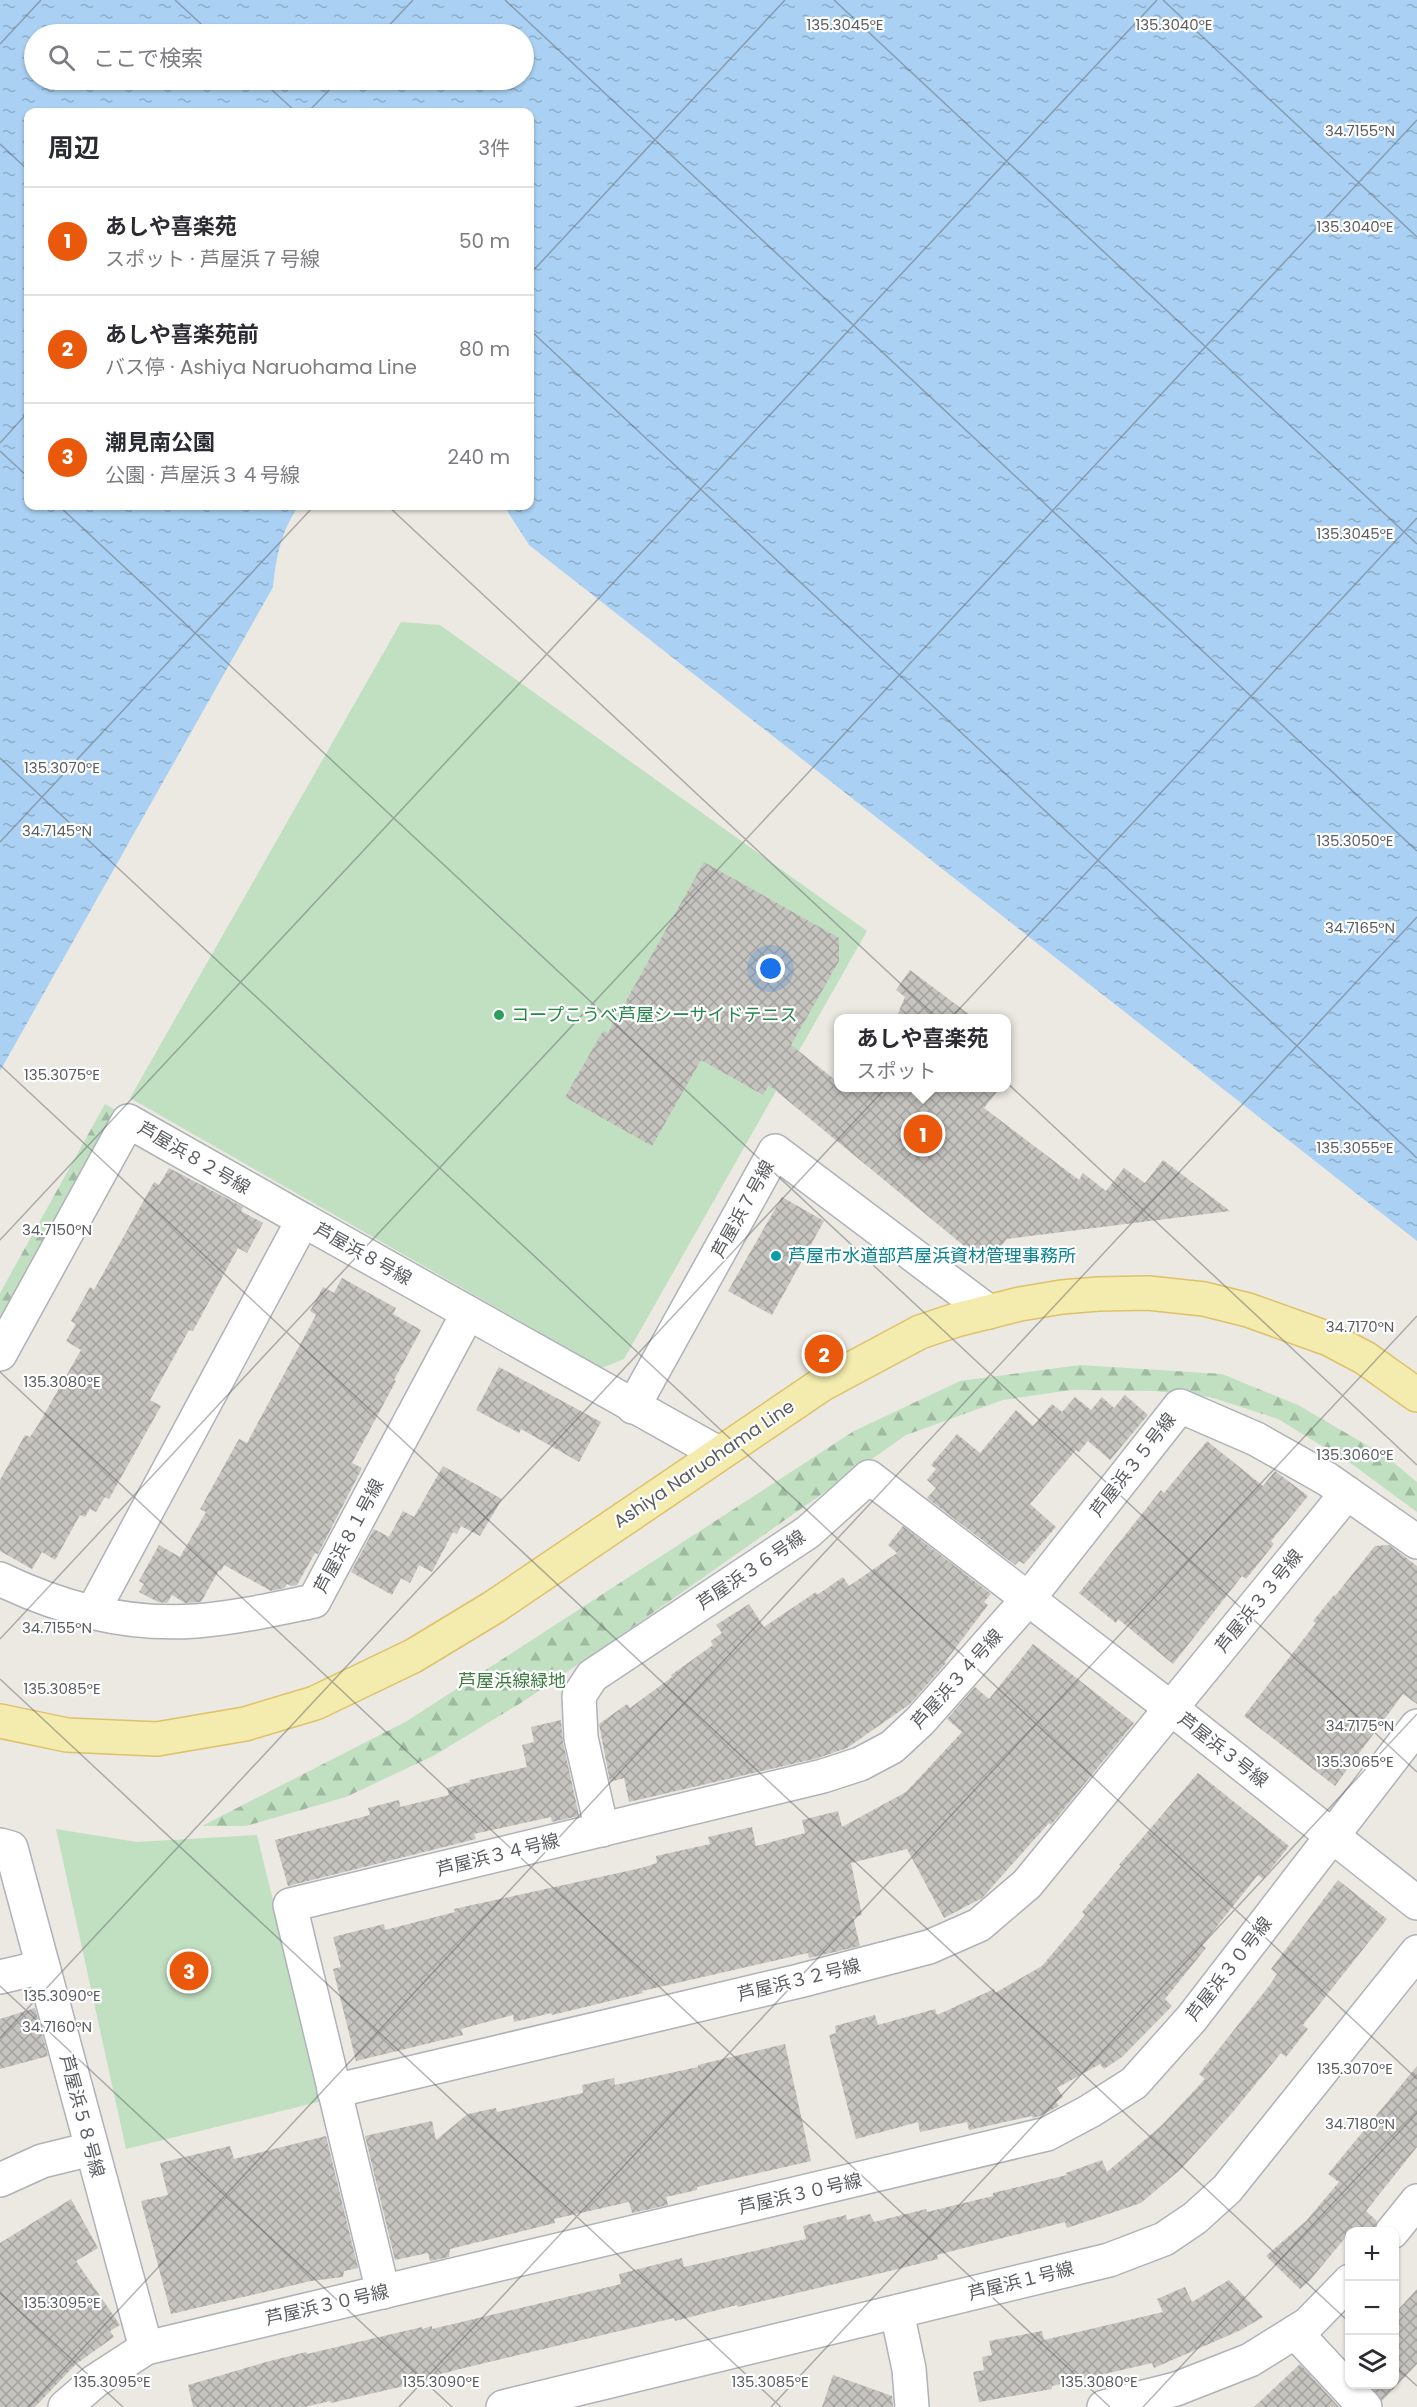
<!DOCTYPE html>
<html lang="ja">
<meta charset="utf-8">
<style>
:root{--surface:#fff;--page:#f7f7f7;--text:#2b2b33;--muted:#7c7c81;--line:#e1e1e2;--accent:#ea580c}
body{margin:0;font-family:Poppins,"Noto Sans JP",sans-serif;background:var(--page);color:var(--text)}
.controls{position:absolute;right:18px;bottom:18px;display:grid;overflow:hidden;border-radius:12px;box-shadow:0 2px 4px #0004}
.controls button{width:54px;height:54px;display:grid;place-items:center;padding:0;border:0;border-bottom:2px solid var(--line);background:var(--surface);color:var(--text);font:30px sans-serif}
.you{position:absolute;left:771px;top:969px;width:21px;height:21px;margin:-15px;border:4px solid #fff;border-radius:50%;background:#1a73e8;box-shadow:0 0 0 9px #1a73e833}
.badge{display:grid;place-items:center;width:39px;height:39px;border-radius:50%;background:var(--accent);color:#fff;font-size:20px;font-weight:700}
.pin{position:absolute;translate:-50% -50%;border:3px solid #fff;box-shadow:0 2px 6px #0006}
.popup{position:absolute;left:834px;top:1014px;width:177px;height:78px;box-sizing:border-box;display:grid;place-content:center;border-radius:12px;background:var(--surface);filter:drop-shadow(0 2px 4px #0005);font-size:20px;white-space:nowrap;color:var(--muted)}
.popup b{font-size:22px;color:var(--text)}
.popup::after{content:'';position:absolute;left:50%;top:100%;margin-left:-12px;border:12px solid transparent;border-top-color:var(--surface)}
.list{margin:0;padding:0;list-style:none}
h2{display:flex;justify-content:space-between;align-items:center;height:78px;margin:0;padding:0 24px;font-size:26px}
h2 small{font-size:20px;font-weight:400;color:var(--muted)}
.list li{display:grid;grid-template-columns:39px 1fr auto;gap:18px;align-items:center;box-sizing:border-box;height:108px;padding:0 24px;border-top:2px solid var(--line)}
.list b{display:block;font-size:22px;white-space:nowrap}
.list p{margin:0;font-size:20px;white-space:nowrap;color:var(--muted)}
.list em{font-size:20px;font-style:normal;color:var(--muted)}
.icon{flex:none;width:33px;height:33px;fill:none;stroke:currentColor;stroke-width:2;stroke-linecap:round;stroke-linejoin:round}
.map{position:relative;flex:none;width:1417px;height:2407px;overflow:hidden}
.search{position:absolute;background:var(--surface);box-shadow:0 2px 4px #0004;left:24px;top:24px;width:510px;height:66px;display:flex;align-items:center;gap:15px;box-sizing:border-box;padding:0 21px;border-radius:33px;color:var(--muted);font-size:22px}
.panel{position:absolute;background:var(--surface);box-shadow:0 2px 4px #0004;left:24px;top:108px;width:510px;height:402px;border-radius:12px}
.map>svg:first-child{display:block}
.forest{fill:url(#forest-firs)}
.green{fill:#c1e0c2}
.water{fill:url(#water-ripples);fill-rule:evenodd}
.building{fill:url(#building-cross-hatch)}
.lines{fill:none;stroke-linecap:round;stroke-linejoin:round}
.minor-casing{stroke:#afb2b6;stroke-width:36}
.major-casing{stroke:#dec168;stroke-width:36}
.minor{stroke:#fff;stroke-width:33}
.major{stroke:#f4ebae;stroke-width:33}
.ticks{fill:none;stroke:#5a5d61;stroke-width:1.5;stroke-opacity:0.45}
.leisure-dot{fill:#2e9e5b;stroke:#fff;stroke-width:2}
.culture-dot{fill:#0f9aa8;stroke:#fff;stroke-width:2}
.labels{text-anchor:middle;stroke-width:4.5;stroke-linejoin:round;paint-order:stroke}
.leisure-label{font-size:18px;fill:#27864d;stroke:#fff;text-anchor:start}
.street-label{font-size:18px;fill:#5a5d61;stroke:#fff}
.culture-label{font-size:18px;fill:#0d838f;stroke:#fff;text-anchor:start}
.park-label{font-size:18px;fill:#3f7b43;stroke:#fff}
.ticks-label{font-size:15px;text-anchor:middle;fill:#5a5d61;stroke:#fff;stroke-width:4.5;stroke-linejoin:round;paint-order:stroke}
</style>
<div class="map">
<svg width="1417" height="2407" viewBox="0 0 1417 2407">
<defs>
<pattern id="forest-firs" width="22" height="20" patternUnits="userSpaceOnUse" patternTransform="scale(1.5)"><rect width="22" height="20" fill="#c1e0c2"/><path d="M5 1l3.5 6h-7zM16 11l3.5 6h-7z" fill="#a0b9a1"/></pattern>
<pattern id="water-ripples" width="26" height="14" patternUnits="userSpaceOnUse" patternTransform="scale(1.5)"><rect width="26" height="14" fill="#aad1f3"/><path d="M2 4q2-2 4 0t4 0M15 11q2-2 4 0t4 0" fill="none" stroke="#8dadc8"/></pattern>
<pattern id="building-cross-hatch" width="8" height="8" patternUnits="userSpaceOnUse" patternTransform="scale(1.5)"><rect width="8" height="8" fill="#c6c4bf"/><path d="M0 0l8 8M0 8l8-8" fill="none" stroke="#a4a29f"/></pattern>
</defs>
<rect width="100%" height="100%" fill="#ebe9e2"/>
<!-- forest -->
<g class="forest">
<polygon points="105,1104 122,1114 0,1333 0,1293"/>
<polygon points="1080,1365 1222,1374 1298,1405 1387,1457 1417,1482 1417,1512 1353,1465 1278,1419 1210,1397 1154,1391 1071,1390 1003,1400 906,1435 627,1631 524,1701 435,1755 346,1797 246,1826 202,1826 407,1721 854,1431 960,1381"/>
</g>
<!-- green -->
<g class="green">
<polygon points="401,622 440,625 867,931 624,1359 602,1368 130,1098"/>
<polygon points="56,1829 137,1842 257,1835 322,2101 126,2149"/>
</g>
<!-- water -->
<path class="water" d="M 0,0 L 1417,0 L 1417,1241 L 529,545 L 504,506 L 530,506 L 530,112 L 28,112 L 28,506 L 299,506 C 281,530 276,558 273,587 L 0,1071 ZM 34,34 L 524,34 L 524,80 L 34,80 Z"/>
<!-- building -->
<g class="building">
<polygon points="704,862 839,938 839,961 791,1045 839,1083 839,1088 1000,1088 984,1108 1079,1180 1083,1173 1106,1191 1124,1168 1145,1183 1163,1160 1230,1211 1007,1239 986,1264 769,1085 763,1095 701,1060 652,1146 565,1097 603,1031 608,1033"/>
<polygon points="910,970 974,1018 896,1018 905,997 896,990"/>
<polygon points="169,1168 243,1207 241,1211 263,1223 247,1253 238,1248 193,1331 189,1330 150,1400 161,1406 109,1499 105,1497 96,1512 90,1509 85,1517 80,1515 55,1560 42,1552 32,1569 0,1551 0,1480 25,1435 30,1437 38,1425 81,1350 66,1341 76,1324 71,1321 90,1287 94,1290 154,1182 159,1185"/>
<polygon points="782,1197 824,1221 772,1315 728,1291"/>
<polygon points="342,1278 396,1308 393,1314 421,1330 394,1380 396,1381 352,1463 362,1468 318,1554 315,1553 297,1585 292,1586 287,1584 284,1588 271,1591 224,1565 221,1571 219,1570 201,1602 185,1603 172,1595 167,1603 158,1602 139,1592 144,1584 139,1581 159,1545 180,1557 206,1512 200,1509 239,1439 247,1443 316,1315 310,1311 323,1287 334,1293"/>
<polygon points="499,1367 601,1422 579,1462 521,1429 519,1433 476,1410"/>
<polygon points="1125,1395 1148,1415 1110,1460 1088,1441 1079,1452 1076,1450 1030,1504 1056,1527 1024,1564 1019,1561 1015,1565 927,1498 936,1488 927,1480 936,1469 931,1465 957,1434 980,1453 1016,1410 1033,1426 1052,1404 1062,1412 1075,1397 1091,1410 1102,1397 1114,1408"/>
<polygon points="1207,1441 1263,1486 1275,1471 1308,1496 1271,1541 1274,1544 1246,1579 1242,1576 1173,1664 1118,1619 1116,1623 1079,1593 1161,1490 1164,1493"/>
<polygon points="443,1466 502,1499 480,1536 461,1526 457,1534 453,1532 432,1572 419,1565 410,1583 401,1578 392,1595 351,1572 374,1529 389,1537 403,1511 414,1517"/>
<polygon points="903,1526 991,1594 984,1602 988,1605 945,1662 946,1663 910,1704 847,1748 818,1758 629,1802 624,1778 610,1782 599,1724 627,1704 630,1708 672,1677 671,1675 713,1645 711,1641 722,1633 716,1625 749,1604 764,1627 816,1592 817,1595 843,1577 849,1586 897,1553 888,1545"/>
<polygon points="1389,1545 1417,1566 1417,1704 1403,1694 1335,1786 1244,1716 1316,1623 1313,1621 1334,1595 1335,1596 1375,1546"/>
<polygon points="1033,1644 1134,1723 1051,1825 1049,1823 982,1898 944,1918 907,1849 851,1863 862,1915 853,1917 860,1946 809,1958 808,1953 642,1991 643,1993 552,2015 551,2013 514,2022 513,2015 461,2029 463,2035 356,2061 333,1969 341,1967 333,1937 384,1924 385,1930 455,1912 454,1909 641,1868 657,1863 656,1856 710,1844 708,1837 752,1827 756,1846 805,1833 802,1820 838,1811 842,1827 906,1792 962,1732 947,1719 975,1687 989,1699"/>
<polygon points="561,1720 563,1742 579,1816 552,1822 551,1817 474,1834 476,1839 288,1886 275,1840 370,1815 368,1808 399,1800 400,1807 449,1795 447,1788 470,1782 469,1780 527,1767 522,1745 534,1742 531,1727"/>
<polygon points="1198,1773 1289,1846 1263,1879 1258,1875 1202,1945 1206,1948 1165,1999 1172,2006 1122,2057 1104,2069 1100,2064 1057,2088 1063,2097 1056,2102 1059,2106 1040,2116 1033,2118 1032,2116 969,2130 967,2122 920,2132 918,2122 856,2139 829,2035 836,2033 835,2026 875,2015 878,2025 935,2009 937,2015 994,1989 995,1993 1042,1966 1085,1915 1082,1912 1121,1866 1119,1865"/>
<polygon points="1338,1880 1387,1919 1303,2025 1308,2029 1286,2057 1281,2053 1232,2113 1181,2169 1141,2203 1067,2228 1065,2222 937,2255 938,2259 898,2269 738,2307 737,2305 675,2321 674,2318 464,2368 429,2377 430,2380 331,2403 330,2401 305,2407 193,2407 188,2385 266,2362 306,2352 307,2354 422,2327 422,2329 432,2326 432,2329 621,2284 619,2274 682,2258 684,2267 806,2239 803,2226 846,2215 847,2220 870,2214 874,2222 926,2209 927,2212 993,2196 993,2193 1067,2175 1066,2173 1102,2160 1107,2172 1161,2126 1205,2079 1199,2074 1269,1986 1277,1974 1271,1969"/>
<polygon points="35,2008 48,2056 0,2069 0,2019"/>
<polygon points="785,2044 811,2161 697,2187 697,2190 666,2197 668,2205 632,2213 629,2202 554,2219 555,2223 450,2249 449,2257 430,2261 428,2253 395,2260 365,2136 432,2121 436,2140 468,2114 496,2108 497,2112 583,2093 582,2085 614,2078 615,2085 698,2067 698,2065"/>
<polygon points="1417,2066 1417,2147 1366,2211 1377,2221 1374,2232 1350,2232 1311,2279 1300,2289 1266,2256 1306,2221 1339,2182 1328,2174"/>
<polygon points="326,2136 358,2268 344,2271 343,2277 311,2281 171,2314 141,2201 168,2195 160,2163 230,2146 234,2159"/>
<polygon points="71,2199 98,2248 76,2261 120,2325 110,2331 114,2337 76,2364 35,2407 0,2407 0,2243"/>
<polygon points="1229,2280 1263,2317 1241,2330 1154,2368 1152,2363 1052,2386 1052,2389 979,2402 973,2372 984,2370 982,2357 992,2355 989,2341 1042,2331 1044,2340 1163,2312 1157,2299 1185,2287 1192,2302"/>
<polygon points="1417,2289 1417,2364 1382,2401 1370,2385 1395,2385 1395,2313"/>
<polygon points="1300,2364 1339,2407 1254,2407"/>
<polygon points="833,2375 892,2396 893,2407 822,2407"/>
</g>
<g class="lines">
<defs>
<g id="minor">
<polyline points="0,1354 128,1121 303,1220"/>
<polyline points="633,1407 775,1151 989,1312"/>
<path d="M 0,1579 C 60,1608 128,1626 196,1621 C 236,1618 275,1609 314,1601 L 468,1313"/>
<polyline points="92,1613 303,1220 718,1453"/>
<polyline points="602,1830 581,1738 579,1696 592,1676 808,1532 869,1477 1172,1709 1417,1903"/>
<polyline points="0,1845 11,1848 146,2348"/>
<polyline points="0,1977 43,1967"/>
<polyline points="334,2091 799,1981 929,1947 979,1925 1027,1884 1347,1493"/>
<polyline points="0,2180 42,2161 91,2149"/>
<polyline points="1392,2232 1417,2201"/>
<polyline points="383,2292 290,1905 823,1776 860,1764 892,1747 920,1721 1028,1599 1180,1406 1256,1439 1327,1479 1417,1542"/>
<polyline points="897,2312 909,2369 912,2407"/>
<polyline points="1295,2332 1365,2407"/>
<polyline points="65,2407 95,2381 146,2348 1047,2134 1090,2111 1134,2083 1192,2018 1417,1726"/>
<polyline points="503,2407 1109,2260 1164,2239 1195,2218 1227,2189 1417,1952"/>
<polyline points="1104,2407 1176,2389 1250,2360 1308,2324 1350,2281"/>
</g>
<polyline id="major" points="0,1721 67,1735 157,1739 245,1724 315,1703 413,1656 494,1607 821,1385 920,1332 956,1320 1020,1304 1062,1297 1098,1294 1148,1293 1204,1299 1248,1310 1329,1339 1365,1358 1417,1395"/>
</defs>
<!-- minor casing -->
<use href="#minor" class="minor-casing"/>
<!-- major casing -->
<use href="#major" class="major-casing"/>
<!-- minor -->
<use href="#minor" class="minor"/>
<!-- major -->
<use href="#major" class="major"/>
</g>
<!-- ticks -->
<path class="ticks" d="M 175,0 L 212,34M 505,0 L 1417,851M 834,0 L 1417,544M 1163,0 L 1417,237M 381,34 L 413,0M 0,44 L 41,0M 261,80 L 296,112M 308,112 L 339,80M 0,144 L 28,170M 530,274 L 785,0M 530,330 L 1417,1158M 0,443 L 28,412M 0,451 L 28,477M 59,506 L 1417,1772M 388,506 L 1417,1465M 0,758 L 1417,2079M 0,842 L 314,506M 0,1065 L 1350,2323M 0,1240 L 1157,0M 0,1372 L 1110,2407M 0,1639 L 1417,120M 0,1679 L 781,2407M 0,1986 L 452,2407M 0,2038 L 1417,518M 0,2293 L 123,2407M 1394,2365 L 1417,2386M 28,2407 L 1417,917M 399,2407 L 1417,1316M 771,2407 L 1417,1714M 1143,2407 L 1417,2113"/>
<!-- markers -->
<circle class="leisure-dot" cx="499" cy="1015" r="6"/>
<circle class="culture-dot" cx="776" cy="1256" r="6"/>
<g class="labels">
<!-- leisure labels -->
<g class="leisure-label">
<text x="511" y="1021">コープこうべ芦屋シーサイドテニス</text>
</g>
<!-- street labels -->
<g class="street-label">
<text transform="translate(194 1158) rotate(30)" y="6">芦屋浜８２号線</text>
<text transform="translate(743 1209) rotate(-61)" y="6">芦屋浜７号線</text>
<text transform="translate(363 1254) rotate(29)" y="6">芦屋浜８号線</text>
<text transform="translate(704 1464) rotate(-34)" y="6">Ashiya Naruohama Line</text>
<text transform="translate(1133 1465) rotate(-52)" y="6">芦屋浜３５号線</text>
<text transform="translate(349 1536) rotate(-62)" y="6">芦屋浜８１号線</text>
<text transform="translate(751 1570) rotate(-34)" y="6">芦屋浜３６号線</text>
<text transform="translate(1259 1601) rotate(-51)" y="6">芦屋浜３３号線</text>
<text transform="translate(957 1679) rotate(-48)" y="6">芦屋浜３４号線</text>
<text transform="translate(1223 1750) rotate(38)" y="6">芦屋浜３号線</text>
<text transform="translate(498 1855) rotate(-14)" y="6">芦屋浜３４号線</text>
<text transform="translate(1229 1969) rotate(-52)" y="6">芦屋浜３０号線</text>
<text transform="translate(799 1980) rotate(-14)" y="6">芦屋浜３２号線</text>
<text transform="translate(82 2116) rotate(75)" y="6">芦屋浜５８号線</text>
<text transform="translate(800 2194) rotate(-13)" y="6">芦屋浜３０号線</text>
<text transform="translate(1021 2281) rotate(-14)" y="6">芦屋浜１号線</text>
<text transform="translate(327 2305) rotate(-13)" y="6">芦屋浜３０号線</text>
</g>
<!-- culture labels -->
<g class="culture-label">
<text x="788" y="1262">芦屋市水道部芦屋浜資材管理事務所</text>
</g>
<!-- park labels -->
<g class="park-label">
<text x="512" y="1687">芦屋浜線緑地</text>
</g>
</g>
<g class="ticks-label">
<text x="845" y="30">135.3045°E</text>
<text x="1174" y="30">135.3040°E</text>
<text x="1360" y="136">34.7155°N</text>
<text x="1355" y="232">135.3040°E</text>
<text x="1355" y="539">135.3045°E</text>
<text x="62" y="773">135.3070°E</text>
<text x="57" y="836">34.7145°N</text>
<text x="1355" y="846">135.3050°E</text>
<text x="1360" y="933">34.7165°N</text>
<text x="62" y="1080">135.3075°E</text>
<text x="1355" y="1153">135.3055°E</text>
<text x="57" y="1235">34.7150°N</text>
<text x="1360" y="1332">34.7170°N</text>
<text x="62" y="1387">135.3080°E</text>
<text x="1355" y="1460">135.3060°E</text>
<text x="57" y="1633">34.7155°N</text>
<text x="62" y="1694">135.3085°E</text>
<text x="1360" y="1731">34.7175°N</text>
<text x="1355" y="1767">135.3065°E</text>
<text x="62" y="2001">135.3090°E</text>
<text x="57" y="2032">34.7160°N</text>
<text x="1355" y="2074">135.3070°E</text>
<text x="1360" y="2129">34.7180°N</text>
<text x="62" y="2308">135.3095°E</text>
<text x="112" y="2387">135.3095°E</text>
<text x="441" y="2387">135.3090°E</text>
<text x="770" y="2387">135.3085°E</text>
<text x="1099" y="2387">135.3080°E</text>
</g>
</svg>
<div class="controls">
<button>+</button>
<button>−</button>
<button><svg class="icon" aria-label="layers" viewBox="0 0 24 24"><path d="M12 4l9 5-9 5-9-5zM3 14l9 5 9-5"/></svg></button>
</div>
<div class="you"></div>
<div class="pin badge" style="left:923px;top:1134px">1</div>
<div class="popup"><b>あしや喜楽苑</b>スポット</div>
<div class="pin badge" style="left:824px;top:1354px">2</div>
<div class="pin badge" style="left:189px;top:1971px">3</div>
<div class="search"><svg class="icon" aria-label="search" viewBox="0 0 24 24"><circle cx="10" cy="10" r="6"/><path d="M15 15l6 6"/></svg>ここで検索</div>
<section class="panel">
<h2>周辺<small>3件</small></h2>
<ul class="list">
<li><span class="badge">1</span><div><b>あしや喜楽苑</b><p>スポット · 芦屋浜７号線</p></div><em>50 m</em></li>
<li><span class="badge">2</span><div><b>あしや喜楽苑前</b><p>バス停 · Ashiya Naruohama Line</p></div><em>80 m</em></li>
<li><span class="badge">3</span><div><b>潮見南公園</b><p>公園 · 芦屋浜３４号線</p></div><em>240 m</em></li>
</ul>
</section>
</div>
